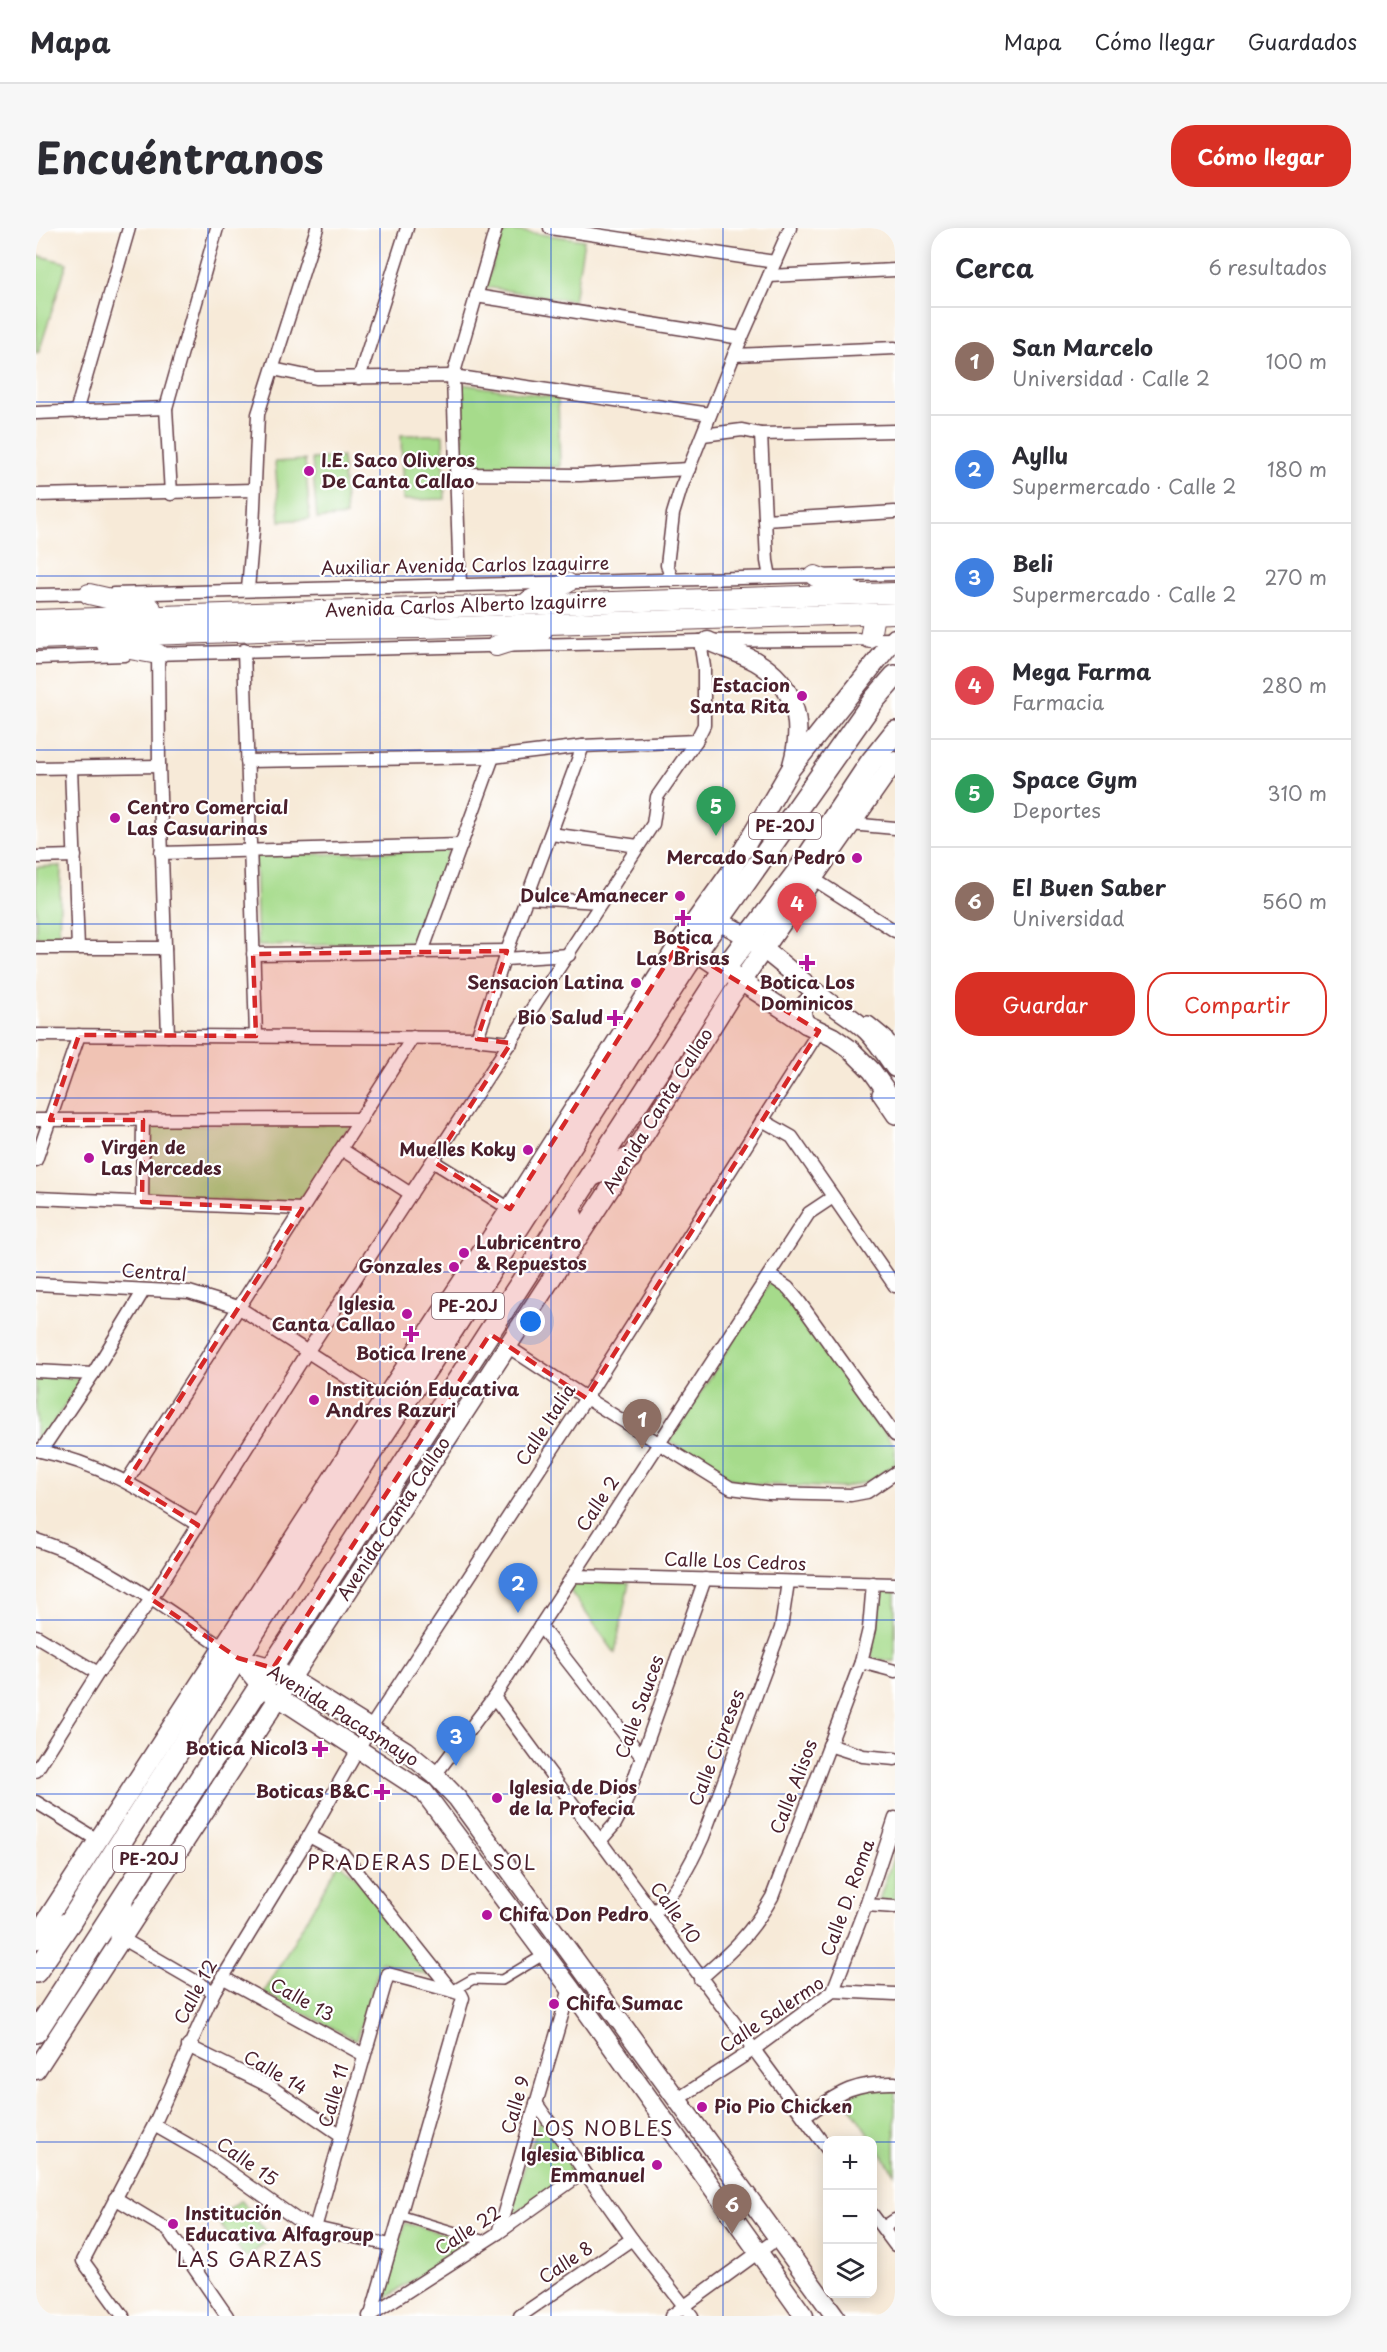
<!DOCTYPE html>
<html lang="es">
<meta charset="utf-8">
<style>
:root{--surface:#fff;--page:#f7f7f7;--text:#2b2b33;--muted:#7c7c81;--line:#e1e1e2;--accent:#d93025}
body{margin:0;font-family:"Playpen Sans",sans-serif;background:var(--page);color:var(--text)}
.controls{position:absolute;right:18px;bottom:18px;display:grid;overflow:hidden;border-radius:12px;box-shadow:0 3px 15px #0003}
.controls button{width:54px;height:54px;display:grid;place-items:center;padding:0;border:0;border-bottom:2px solid var(--line);background:var(--surface);color:var(--text);font:30px sans-serif}
.you{position:absolute;left:495px;top:1094px;width:21px;height:21px;margin:-15px;border:4px solid #fff;border-radius:50%;background:#1a73e8;box-shadow:0 0 0 9px #1a73e833}
.badge{display:grid;place-items:center;width:39px;height:39px;border-radius:50%;background:var(--accent);color:#fff;font-size:20px;font-weight:700}
.pin{position:absolute;translate:-50% -50px;filter:drop-shadow(0 2px 3px #0008)}
.pin::after{content:'';position:absolute;top:32px;width:21px;height:18px;background:inherit;clip-path:polygon(0 0,100% 0,50% 100%)}
.list{margin:0;padding:0;list-style:none}
h2{display:flex;justify-content:space-between;align-items:center;height:78px;margin:0;padding:0 24px;font-size:26px}
h2 small{font-size:20px;font-weight:400;color:var(--muted)}
.list li{display:grid;grid-template-columns:39px 1fr auto;gap:18px;align-items:center;box-sizing:border-box;height:108px;padding:0 24px;border-top:2px solid var(--line)}
.list b{display:block;font-size:22px;white-space:nowrap}
.list p{margin:0;font-size:20px;white-space:nowrap;color:var(--muted)}
.list em{font-size:20px;font-style:normal;color:var(--muted)}
.actions{display:flex;gap:12px;padding:18px 24px}
.actions a{flex:1;padding:14px 0;border:2px solid var(--accent);border-radius:24px;text-align:center;font-size:21px;color:var(--accent)}
.actions .main{background:var(--accent);color:#fff}
.icon{flex:none;width:33px;height:33px;fill:none;stroke:currentColor;stroke-width:2;stroke-linecap:round;stroke-linejoin:round}
.map{position:relative;flex:none;width:859px;height:2088px;overflow:hidden;border-radius:24px}
header{display:flex;align-items:center;gap:36px;box-sizing:border-box;height:84px;padding:0 30px;background:var(--surface);border-bottom:2px solid var(--line)}
header strong{font-size:28px}
nav{display:flex;gap:33px;margin-inline-start:auto;font-size:21px}
.intro{display:flex;align-items:center;justify-content:space-between;box-sizing:border-box;height:144px;padding:0 36px}
h1{margin:0;font-size:42px}
.button{padding:15px 27px;border-radius:24px;background:var(--accent);color:#fff;font-size:21px;font-weight:700}
main{display:flex;gap:36px;padding:0 36px}
aside{flex:1;background:var(--surface);border-radius:24px;box-shadow:0 3px 15px #0003}
.map>svg:first-child{display:block}
.green{fill:#a6db8b;stroke:#787d5b;stroke-width:1.5}
.lines{fill:none;stroke-linecap:round;stroke-linejoin:round}
.pedestrian-casing{stroke:#643d45;stroke-width:12}
.minor-casing{stroke:#643d45;stroke-width:15}
.tertiary-casing{stroke:#643d45;stroke-width:18}
.secondary-casing{stroke:#643d45;stroke-width:21}
.primary-casing{stroke:#643d45;stroke-width:22}
.trunk-casing{stroke:#643d45;stroke-width:24}
.pedestrian{stroke:#fff;stroke-width:9}
.minor{stroke:#fff;stroke-width:12}
.tertiary{stroke:#fff;stroke-width:15}
.secondary{stroke:#fff;stroke-width:18}
.primary{stroke:#fff;stroke-width:20}
.trunk{stroke:#fff;stroke-width:21}
.marked{fill:#d62828;fill-opacity:0.2;stroke:#d62828;stroke-width:4.5;stroke-dasharray:12 8;stroke-linejoin:round}
.grid{fill:none;stroke:#1d4ed8;stroke-width:1.5;stroke-opacity:0.55}
.poi-dot{fill:#b5179e;stroke:#fff;stroke-width:2}
.labels{text-anchor:middle;stroke-width:4.5;stroke-linejoin:round;paint-order:stroke}
.shield{fill:#fff;stroke:#80626b;stroke-width:1.5}
.shield-label{font-size:16px;font-weight:bold;fill:#4a1f2b}
.poi-label{font-size:18px;font-weight:bold;fill:#4a1f2b;stroke:#fff;text-anchor:end}
.street-label{font-size:18px;fill:#4a1f2b;stroke:#fff}
.neighbourhood-label{font-size:20px;letter-spacing:1.5px;fill:#4a1f2b;stroke:#fff}
</style>
<header>
<strong>Mapa</strong>
<nav><a>Mapa</a><a>Cómo llegar</a><a>Guardados</a></nav>
</header>
<div class="intro"><h1>Encuéntranos</h1><a class="button">Cómo llegar</a></div>
<main>
<div class="map">
<svg width="859" height="2088" viewBox="0 0 859 2088">
<rect width="100%" height="100%" fill="#fff"/>
<filter id="ink" filterUnits="userSpaceOnUse"><feTurbulence type="fractalNoise" baseFrequency=".0167" numOctaves="2"/><feDisplacementMap in="SourceGraphic" scale="12" xChannelSelector="R" yChannelSelector="G"/><feConvolveMatrix kernelMatrix="1 2 1 2 8 2 1 2 1" color-interpolation-filters="sRGB"/></filter>
<filter id="wash" filterUnits="userSpaceOnUse"><feTurbulence type="fractalNoise" baseFrequency=".008" numOctaves="4" result="noise"/><feDisplacementMap in="SourceGraphic" scale="24" xChannelSelector="R" yChannelSelector="G"/><feGaussianBlur stdDeviation="1.35" result="paint"/><feColorMatrix in="noise" values="0 0 0 0 0 0 0 0 0 0 0 0 0 0 0 0 0 1.4 0 .05"/><feComposite in="paint" operator="in"/></filter>
<g filter="url(#wash)">
<rect width="100%" height="100%" fill="#f7ead8"/>
<!-- green -->
<g class="green">
<polygon points="474,2 548,12 538,73 449,59 467,6"/>
<polygon points="0,27 31,35 3,124 0,125"/>
<polygon points="425,156 522,170 524,239 428,238"/>
<polygon points="365,207 407,207 409,271 367,272"/>
<polygon points="306,229 310,288 281,291 276,231"/>
<polygon points="269,232 274,291 244,293 239,234"/>
<polygon points="413,622 382,715 222,718 219,628"/>
<polygon points="25,638 23,709 0,709 0,639"/>
<polygon points="315,896 262,976 110,969 111,897"/>
<polygon points="734,1054 751,1066 859,1219 859,1236 833,1253 807,1260 716,1256 685,1248 634,1213"/>
<polygon points="0,1148 47,1150 3,1216 0,1216"/>
<polygon points="539,1353 593,1355 579,1425 534,1363"/>
<polygon points="842,1360 859,1360 859,1434 835,1430 841,1392"/>
<polygon points="859,1624 859,1673 843,1672"/>
<polygon points="303,1635 319,1648 401,1750 345,1734 320,1812 228,1765"/>
<polygon points="833,1859 859,1860 859,1946 807,1868"/>
<polygon points="504,1890 540,1942 472,1991"/>
<polygon points="205,1972 235,2011 210,2030 180,1991"/>
<polygon points="369,1995 434,2013 346,2073"/>
</g>
</g>
<g filter="url(#ink)">
<g class="lines">
<defs>
<g id="pedestrian">
<polyline points="416,1763 437,1751 466,1752 509,1726"/>
<polyline points="363,1987 449,2013"/>
</g>
<g id="minor">
<polyline points="514,0 739,34"/>
<polyline points="733,48 859,42"/>
<polyline points="440,68 705,110"/>
<polyline points="698,127 859,120"/>
<polyline points="237,141 280,150 417,148 674,186"/>
<polyline points="323,150 371,0"/>
<polyline points="40,184 93,0"/>
<polyline points="0,185 130,180"/>
<polyline points="725,206 731,333 734,349"/>
<polyline points="667,207 706,202 725,206 859,203"/>
<polyline points="421,246 544,247 653,241"/>
<polyline points="135,266 130,180 181,0"/>
<polyline points="0,267 218,262"/>
<polyline points="729,292 859,284"/>
<polyline points="636,352 631,337 637,286 645,260 698,127 754,0"/>
<polyline points="424,357 417,148 460,0"/>
<polyline points="212,361 217,302 222,186 281,0"/>
<polyline points="77,366 859,346"/>
<polyline points="0,367 60,366"/>
<polyline points="208,422 220,808"/>
<polyline points="115,426 664,413 859,411"/>
<polyline points="122,426 123,538 132,808"/>
<polyline points="0,430 89,427"/>
<polyline points="211,533 457,529 547,518 660,513"/>
<polyline points="0,540 123,538"/>
<polyline points="35,540 42,720"/>
<polyline points="814,596 859,600"/>
<polyline points="515,606 602,618"/>
<polyline points="125,625 425,617"/>
<polyline points="0,629 39,628"/>
<polyline points="776,650 859,703"/>
<polyline points="492,670 565,674"/>
<polyline points="0,720 129,720"/>
<polyline points="386,724 457,529"/>
<polyline points="217,726 471,723"/>
<polyline points="469,731 533,727"/>
<polyline points="0,807 441,810 471,723 547,518"/>
<polyline points="441,810 446,812 475,815"/>
<polyline points="0,892 325,891"/>
<polyline points="726,892 756,909 859,1058"/>
<polyline points="305,921 375,966"/>
<polyline points="0,932 43,807"/>
<polyline points="398,934 474,981"/>
<polyline points="0,970 266,981"/>
<polyline points="106,974 107,892"/>
<polyline points="733,1047 752,1060 762,1072 859,1207"/>
<polyline points="0,1056 153,1064 202,1079 348,1173"/>
<polyline points="471,1118 550,1170 695,1260 733,1265 815,1267 831,1264 859,1245"/>
<polyline points="0,1143 57,1146"/>
<path d="M 0,1222 C 66,1236 106,1262 162,1297"/>
<polyline points="5,1223 57,1146 108,1062"/>
<polyline points="91,1253 377,809"/>
<path d="M 0,1312 C 69,1334 128,1380 187,1420"/>
<polyline points="537,1348 859,1356"/>
<polyline points="504,1398 606,1529"/>
<polyline points="0,1408 62,1445"/>
<polyline points="825,1434 859,1443"/>
<polyline points="458,1469 792,1922"/>
<polyline points="793,1517 827,1528 859,1531"/>
<polyline points="0,1543 62,1445 115,1371 266,1132 617,596 621,569 660,513 668,497 668,439 664,413"/>
<polyline points="399,1547 458,1469 773,985 797,969"/>
<polyline points="0,1574 63,1613"/>
<polyline points="273,1608 307,1626 416,1763 425,1766 427,1770 335,2087"/>
<polyline points="564,1613 579,1596 588,1579 669,1351"/>
<polyline points="830,1677 859,1679"/>
<path d="M 617,1686 C 641,1661 653,1640 667,1609 L 745,1400 L 752,1354"/>
<polyline points="85,1710 178,1764"/>
<polyline points="186,1749 328,1827"/>
<path d="M 664,1751 C 696,1723 715,1706 736,1669 L 825,1434 L 833,1401 L 837,1355"/>
<polyline points="797,1763 830,1677 859,1590"/>
<polyline points="152,1818 235,1859 305,1907"/>
<polyline points="642,1871 717,1822 797,1763 859,1766"/>
<polyline points="500,1875 596,2011 656,2088"/>
<path d="M 768,1889 C 802,1866 815,1854 859,1855"/>
<polyline points="118,1897 167,1925 260,1991 279,2000 354,2017"/>
<polyline points="79,1970 132,2002 191,2088"/>
<polyline points="836,1986 859,2017"/>
<polyline points="279,2000 352,1746 416,1763"/>
<polyline points="847,2000 859,1992"/>
<polyline points="462,2005 534,1760"/>
<polyline points="87,2088 47,2033 118,1897 178,1764 273,1608 333,1502 550,1170 783,803"/>
<polyline points="333,2088 462,2005 548,1944"/>
<polyline points="484,2088 596,2011"/>
<polyline points="635,2088 742,2010"/>
</g>
<g id="tertiary">
<polyline points="832,796 849,810 859,824"/>
<polyline points="844,866 859,888"/>
</g>
<g id="secondary">
<path d="M 672,413 C 688,420 704,425 719,433 C 759,456 769,494 756,537"/>
<path d="M 670,691 C 705,694 761,751 791,773 C 804,783 819,791 831,803 C 842,814 850,827 859,840"/>
<polyline points="648,720 660,724 770,796 797,809 814,821 836,843 859,875"/>
<path d="M 770,796 C 763,786 766,775 778,771 L 790,773"/>
<polyline points="192,1423 202,1430 237,1440 370,1523 399,1547 421,1570 799,2088"/>
<polyline points="202,1430 225,1458 388,1564 534,1760 768,2088"/>
<polyline points="0,1708 314,1223 474,981 642,717 693,646 754,542 859,410"/>
<polyline points="0,1842 594,930 695,768 859,533"/>
</g>
<g id="primary">
<polyline points="779,348 815,362"/>
<polyline points="53,366 115,380"/>
<polyline points="493,373 531,355"/>
<polyline points="0,392 859,365"/>
<polyline points="834,410 838,386"/>
<polyline points="0,411 282,401 385,400 859,385"/>
<polyline points="71,417 122,426"/>
<polyline points="460,418 506,403"/>
</g>
<g id="trunk">
<polyline points="557,947 594,930"/>
<polyline points="527,1031 536,988"/>
<polyline points="306,1263 314,1223"/>
<polyline points="0,1710 34,1694"/>
<polyline points="85,1710 86,1673"/>
<polyline points="0,1744 34,1694 265,1330 417,1101 651,737 838,472 859,448"/>
<polyline points="0,1804 687,743 763,642 835,534 859,504"/>
</g>
</defs>
<!-- pedestrian casing -->
<use href="#pedestrian" class="pedestrian-casing"/>
<!-- minor casing -->
<use href="#minor" class="minor-casing"/>
<!-- tertiary casing -->
<use href="#tertiary" class="tertiary-casing"/>
<!-- secondary casing -->
<use href="#secondary" class="secondary-casing"/>
<!-- primary casing -->
<use href="#primary" class="primary-casing"/>
<!-- trunk casing -->
<use href="#trunk" class="trunk-casing"/>
<!-- pedestrian -->
<use href="#pedestrian" class="pedestrian"/>
<!-- minor -->
<use href="#minor" class="minor"/>
<!-- tertiary -->
<use href="#tertiary" class="tertiary"/>
<!-- secondary -->
<use href="#secondary" class="secondary"/>
<!-- primary -->
<use href="#primary" class="primary"/>
<!-- trunk -->
<use href="#trunk" class="trunk"/>
</g>
</g>
<!-- marked area -->
<path class="marked" d="M 642,717 L 783,803 L 550,1170 L 454,1106 L 237,1440 L 202,1430 L 115,1371 L 162,1297 L 91,1253 L 266,981 L 106,974 L 107,892 L 14,892 L 43,807 L 220,808 L 217,726 L 471,723 L 441,811 L 475,815 L 398,934 L 474,981 Z"/>
<!-- grid -->
<path class="grid" d="M 172,0 L 172,2088M 344,0 L 344,2088M 515,0 L 515,2088M 687,0 L 687,2088M 0,174 L 859,174M 0,348 L 859,348M 0,522 L 859,522M 0,696 L 859,696M 0,870 L 859,870M 0,1044 L 859,1044M 0,1218 L 859,1218M 0,1392 L 859,1392M 0,1566 L 859,1566M 0,1740 L 859,1740M 0,1914 L 792,1914M 836,1914 L 859,1914"/>
<!-- markers -->
<g class="poi-dot">
<circle cx="273" cy="243" r="6"/>
<circle cx="766" cy="468" r="6"/>
<circle cx="79" cy="590" r="6"/>
<circle cx="821" cy="630" r="6"/>
<circle cx="644" cy="668" r="6"/>
<path d="M644 681h6v6h6v6h-6v6h-6v-6h-6v-6h6z"/>
<path d="M768 726h6v6h6v6h-6v6h-6v-6h-6v-6h6z"/>
<circle cx="600" cy="755" r="6"/>
<path d="M576 781h6v6h6v6h-6v6h-6v-6h-6v-6h6z"/>
<circle cx="492" cy="922" r="6"/>
<circle cx="53" cy="930" r="6"/>
<circle cx="428" cy="1025" r="6"/>
<circle cx="418" cy="1039" r="6"/>
<circle cx="371" cy="1086" r="6"/>
<path d="M372 1097h6v6h6v6h-6v6h-6v-6h-6v-6h6z"/>
<circle cx="278" cy="1172" r="6"/>
<path d="M281 1512h6v6h6v6h-6v6h-6v-6h-6v-6h6z"/>
<path d="M343 1555h6v6h6v6h-6v6h-6v-6h-6v-6h6z"/>
<circle cx="461" cy="1570" r="6"/>
<circle cx="451" cy="1687" r="6"/>
<circle cx="518" cy="1776" r="6"/>
<circle cx="666" cy="1879" r="6"/>
<circle cx="621" cy="1937" r="6"/>
<circle cx="137" cy="1996" r="6"/>
</g>
<g class="labels">
<!-- shield labels -->
<g class="shield">
<rect x="713" y="585" width="72" height="26" rx="4.5"/>
<rect x="396" y="1065" width="72" height="26" rx="4.5"/>
<rect x="77" y="1618" width="72" height="26" rx="4.5"/>
</g>
<g class="shield-label">
<text x="749" y="604">PE-20J</text>
<text x="432" y="1084">PE-20J</text>
<text x="113" y="1637">PE-20J</text>
</g>
<!-- poi labels -->
<g class="poi-label">
<text x="285" y="239" text-anchor="start">I.E. Saco Oliveros<tspan x="285" dy="21">De Canta Callao</tspan></text>
<text x="754" y="464">Estacion<tspan x="754" dy="21">Santa Rita</tspan></text>
<text x="91" y="586" text-anchor="start">Centro Comercial<tspan x="91" dy="21">Las Casuarinas</tspan></text>
<text x="809" y="636">Mercado San Pedro</text>
<text x="632" y="674">Dulce Amanecer</text>
<text x="647" y="716" text-anchor="middle">Botica<tspan x="647" dy="21">Las Brisas</tspan></text>
<text x="588" y="761">Sensacion Latina</text>
<text x="771" y="761" text-anchor="middle">Botica Los<tspan x="771" dy="21">Dominicos</tspan></text>
<text x="567" y="796">Bio Salud</text>
<text x="65" y="926" text-anchor="start">Virgen de<tspan x="65" dy="21">Las Mercedes</tspan></text>
<text x="480" y="928">Muelles Koky</text>
<text x="440" y="1021" text-anchor="start">Lubricentro<tspan x="440" dy="21">&amp; Repuestos</tspan></text>
<text x="406" y="1045">Gonzales</text>
<text x="359" y="1082">Iglesia<tspan x="359" dy="21">Canta Callao</tspan></text>
<text x="375" y="1132" text-anchor="middle">Botica Irene</text>
<text x="290" y="1168" text-anchor="start">Institución Educativa<tspan x="290" dy="21">Andres Razuri</tspan></text>
<text x="272" y="1527">Botica Nicol3</text>
<text x="473" y="1566" text-anchor="start">Iglesia de Dios<tspan x="473" dy="21">de la Profecia</tspan></text>
<text x="334" y="1570">Boticas B&amp;C</text>
<text x="463" y="1693" text-anchor="start">Chifa Don Pedro</text>
<text x="530" y="1782" text-anchor="start">Chifa Sumac</text>
<text x="678" y="1885" text-anchor="start">Pio Pio Chicken</text>
<text x="609" y="1933">Iglesia Biblica<tspan x="609" dy="21">Emmanuel</tspan></text>
<text x="149" y="1992" text-anchor="start">Institución<tspan x="149" dy="21">Educativa Alfagroup</tspan></text>
</g>
<!-- street labels -->
<g class="street-label">
<text transform="translate(429 338) rotate(-1)" y="6">Auxiliar Avenida Carlos Izaguirre</text>
<text transform="translate(430 378) rotate(-2)" y="6">Avenida Carlos Alberto Izaguirre</text>
<text transform="translate(622 883) rotate(-58)" y="6">Avenida Canta Callao</text>
<text transform="translate(118 1045) rotate(4)" y="6">Central</text>
<text transform="translate(510 1197) rotate(-57)" y="6">Calle Italia</text>
<text transform="translate(562 1276) rotate(-57)" y="6">Calle 2</text>
<text transform="translate(358 1291) rotate(-57)" y="6">Avenida Canta Callao</text>
<text transform="translate(699 1334) rotate(2)" y="6">Calle Los Cedros</text>
<text transform="translate(604 1479) rotate(-70)" y="6">Calle Sauces</text>
<text transform="translate(307 1488) rotate(32)" y="6">Avenida Pacasmayo</text>
<text transform="translate(681 1520) rotate(-69)" y="6">Calle Cipreses</text>
<text transform="translate(758 1559) rotate(-69)" y="6">Calle Alisos</text>
<text transform="translate(812 1670) rotate(-70)" y="6">Calle D. Roma</text>
<text transform="translate(639 1685) rotate(54)" y="6">Calle 10</text>
<text transform="translate(160 1764) rotate(-62)" y="6">Calle 12</text>
<text transform="translate(266 1772) rotate(29)" y="6">Calle 13</text>
<text transform="translate(736 1787) rotate(-34)" y="6">Calle Salermo</text>
<text transform="translate(239 1845) rotate(30)" y="6">Calle 14</text>
<text transform="translate(298 1868) rotate(-74)" y="6">Calle 11</text>
<text transform="translate(480 1877) rotate(-74)" y="6">Calle 9</text>
<text transform="translate(211 1934) rotate(35)" y="6">Calle 15</text>
<text transform="translate(432 2003) rotate(-33)" y="6">Calle 22</text>
<text transform="translate(530 2035) rotate(-34)" y="6">Calle 8</text>
</g>
<!-- neighbourhood labels -->
<g class="neighbourhood-label">
<text x="386" y="1642">PRADERAS DEL SOL</text>
<text x="567" y="1908">LOS NOBLES</text>
<text x="214" y="2039">LAS GARZAS</text>
</g>
</g>
</svg>
<div class="controls">
<button>+</button>
<button>−</button>
<button><svg class="icon" aria-label="layers" viewBox="0 0 24 24"><path d="M12 4l9 5-9 5-9-5zM3 14l9 5 9-5"/></svg></button>
</div>
<div class="you"></div>
<div class="pin badge" style="left:606px;top:1221px;background:#8d6e63">1</div>
<div class="pin badge" style="left:482px;top:1385px;background:#3f7fe0">2</div>
<div class="pin badge" style="left:420px;top:1538px;background:#3f7fe0">3</div>
<div class="pin badge" style="left:761px;top:705px;background:#e0444e">4</div>
<div class="pin badge" style="left:680px;top:608px;background:#2e9e5b">5</div>
<div class="pin badge" style="left:696px;top:2006px;background:#8d6e63">6</div>
</div>
<aside>
<h2>Cerca<small>6 resultados</small></h2>
<ul class="list">
<li><span class="badge" style="background:#8d6e63">1</span><div><b>San Marcelo</b><p>Universidad · Calle 2</p></div><em>100 m</em></li>
<li><span class="badge" style="background:#3f7fe0">2</span><div><b>Ayllu</b><p>Supermercado · Calle 2</p></div><em>180 m</em></li>
<li><span class="badge" style="background:#3f7fe0">3</span><div><b>Beli</b><p>Supermercado · Calle 2</p></div><em>270 m</em></li>
<li><span class="badge" style="background:#e0444e">4</span><div><b>Mega Farma</b><p>Farmacia</p></div><em>280 m</em></li>
<li><span class="badge" style="background:#2e9e5b">5</span><div><b>Space Gym</b><p>Deportes</p></div><em>310 m</em></li>
<li><span class="badge" style="background:#8d6e63">6</span><div><b>El Buen Saber</b><p>Universidad</p></div><em>560 m</em></li>
</ul>
<div class="actions"><a class="main">Guardar</a><a>Compartir</a></div>
</aside>
</main>
